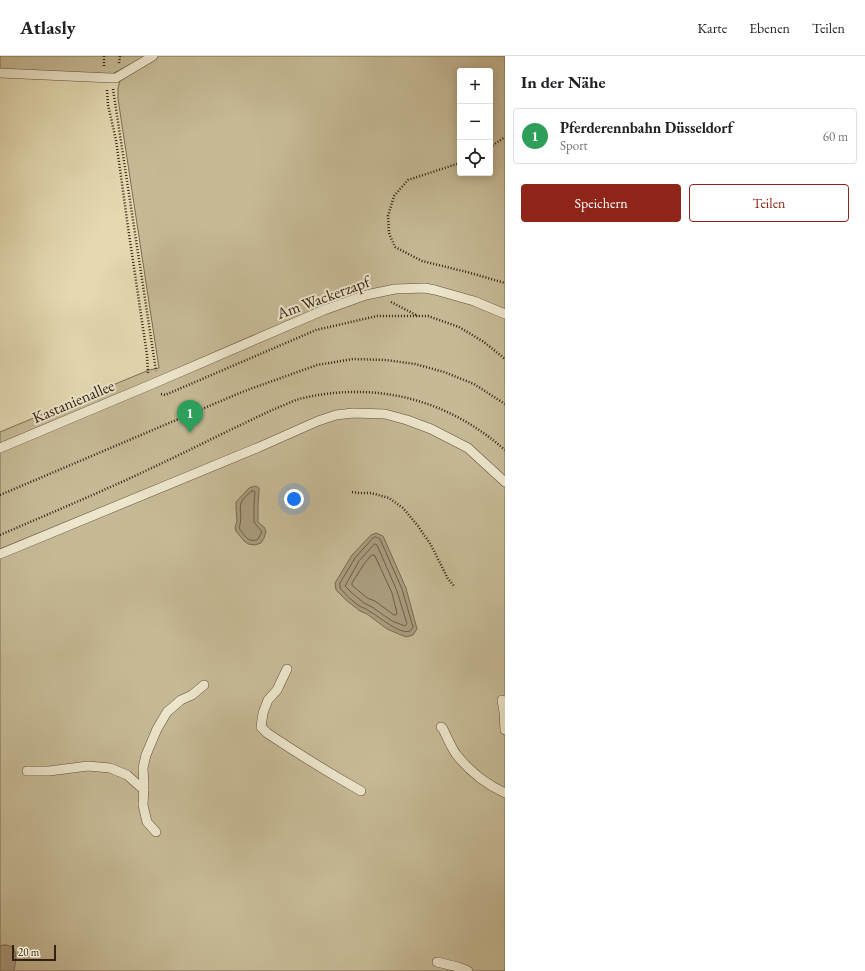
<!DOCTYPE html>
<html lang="de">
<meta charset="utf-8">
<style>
:root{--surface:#fff;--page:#f6f6f6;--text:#202124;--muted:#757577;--line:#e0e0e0;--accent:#8f2418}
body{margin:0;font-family:"EB Garamond",serif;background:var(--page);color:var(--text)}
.controls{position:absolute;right:12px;top:12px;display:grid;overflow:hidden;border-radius:4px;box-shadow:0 2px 10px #0003}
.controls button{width:36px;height:36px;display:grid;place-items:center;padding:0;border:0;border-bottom:1px solid var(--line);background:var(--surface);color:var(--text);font:20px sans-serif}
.scale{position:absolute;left:12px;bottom:10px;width:44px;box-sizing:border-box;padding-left:4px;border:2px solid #332013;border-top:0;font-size:11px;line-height:14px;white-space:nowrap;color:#332013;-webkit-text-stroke:3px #ede6cc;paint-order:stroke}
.you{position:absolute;left:294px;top:443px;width:14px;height:14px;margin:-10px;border:3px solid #fff;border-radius:50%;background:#1a73e8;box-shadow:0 0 0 6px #1a73e833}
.badge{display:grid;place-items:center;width:26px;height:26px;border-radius:50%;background:var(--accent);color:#fff;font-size:13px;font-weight:700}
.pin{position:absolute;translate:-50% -33px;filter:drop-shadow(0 1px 2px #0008)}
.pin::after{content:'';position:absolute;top:21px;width:14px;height:12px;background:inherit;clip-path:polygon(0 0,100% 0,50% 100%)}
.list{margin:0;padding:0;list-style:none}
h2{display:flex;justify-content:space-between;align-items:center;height:52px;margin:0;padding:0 16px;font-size:17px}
h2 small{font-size:13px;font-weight:400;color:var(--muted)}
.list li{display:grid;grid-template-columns:26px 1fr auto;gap:12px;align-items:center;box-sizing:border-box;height:56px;margin:0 8px 8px;padding:0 8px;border:1px solid var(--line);border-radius:4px}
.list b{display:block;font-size:15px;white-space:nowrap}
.list p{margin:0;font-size:13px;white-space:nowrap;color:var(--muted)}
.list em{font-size:13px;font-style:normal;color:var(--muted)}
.actions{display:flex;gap:8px;padding:12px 16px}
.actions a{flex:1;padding:9px 0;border:1px solid var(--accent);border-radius:4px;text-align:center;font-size:14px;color:var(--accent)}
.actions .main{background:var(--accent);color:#fff}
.icon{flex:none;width:22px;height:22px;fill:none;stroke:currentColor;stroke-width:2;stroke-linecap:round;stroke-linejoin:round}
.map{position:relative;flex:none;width:505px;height:915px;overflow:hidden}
header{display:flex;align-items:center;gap:24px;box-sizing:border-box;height:56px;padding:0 20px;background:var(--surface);border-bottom:1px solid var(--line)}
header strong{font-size:19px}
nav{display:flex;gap:22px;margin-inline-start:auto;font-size:14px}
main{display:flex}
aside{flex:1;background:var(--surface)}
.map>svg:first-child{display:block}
.green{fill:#c6ba96;stroke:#7c6d54;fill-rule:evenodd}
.water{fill:#a89a7b;stroke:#796951}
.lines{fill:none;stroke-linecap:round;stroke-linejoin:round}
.shore{stroke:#6e5d47;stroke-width:1}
.service-casing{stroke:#5f4e3a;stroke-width:10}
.path{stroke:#332013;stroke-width:2.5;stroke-dasharray:1 2;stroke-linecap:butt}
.service{stroke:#ede6cc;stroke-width:9}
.labels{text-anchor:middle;stroke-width:4;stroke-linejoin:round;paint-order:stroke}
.street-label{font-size:16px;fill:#332013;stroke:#ede6cc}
</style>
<header>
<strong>Atlasly</strong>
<nav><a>Karte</a><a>Ebenen</a><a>Teilen</a></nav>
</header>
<main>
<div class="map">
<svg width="505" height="915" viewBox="0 0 505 915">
<rect width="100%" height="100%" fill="#e4d9b1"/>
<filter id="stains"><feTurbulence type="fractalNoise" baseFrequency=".005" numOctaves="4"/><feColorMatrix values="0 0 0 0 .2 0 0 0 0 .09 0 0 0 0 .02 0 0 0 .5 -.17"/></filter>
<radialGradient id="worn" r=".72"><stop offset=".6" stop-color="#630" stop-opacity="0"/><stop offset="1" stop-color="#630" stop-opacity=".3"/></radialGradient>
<!-- green -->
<g class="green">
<polygon points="0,0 145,0 120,14 110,19 0,14"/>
<path d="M 158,0 L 505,0 L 505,915 L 0,915 L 0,376 L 149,314 L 159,312 L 118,43 L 118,32 L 120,25 ZM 460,15 L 490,15 L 490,117 L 460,117 Z"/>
</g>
<!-- water -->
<g class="water">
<polygon points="256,430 259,432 259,436 258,448 258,466 264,471 266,475 264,482 261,487 255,489 248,488 244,485 236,475 235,472 237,465 236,452 236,446 249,432 252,431"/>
<polygon points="376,477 383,480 406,532 417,573 413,579 406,581 387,573 367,558 360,555 346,544 336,534 335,527 352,499 371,479"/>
<path d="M 3,889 C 6,889 8,889 10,890 C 19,894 15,908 14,915 L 0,915 L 0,890 Z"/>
</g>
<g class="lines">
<!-- shore -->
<g class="shore">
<path d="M 252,435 L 254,435 L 255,436 L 254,448 L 254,466 L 262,476 L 258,483 C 249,488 244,479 239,472 C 245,454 232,449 252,435 Z"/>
<path d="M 376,481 L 380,483 L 402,533 L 413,571 L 410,575 C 399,579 379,560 369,555 C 367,553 364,552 361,551 C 353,546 346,539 340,532 L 340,527 L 355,502 L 373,482 Z"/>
<polygon points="375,488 377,489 397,535 407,568 405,570 392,565 372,551 364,547 352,537 345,530 359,505"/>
<polygon points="372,499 374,499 375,500 392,537 397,557 396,559 394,559 375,545 367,542 352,529 352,527 364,508"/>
</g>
<defs>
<g id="service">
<polyline points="0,17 111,22 116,22 153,0"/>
<polyline points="0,392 157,326 324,254 366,239 395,233 425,232 435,234 474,245 505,258"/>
<polyline points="0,498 257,392 318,365 336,359 353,357 385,358 407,364 431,373 468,392 505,426"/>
<path d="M 287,613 L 277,634 L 268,644 L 263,657 L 261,671 L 267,677 C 297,697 329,717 361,735"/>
<polyline points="502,644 504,656 505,674"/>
<path d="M 441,671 L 443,673 C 447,681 451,691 456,698 C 469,715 486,728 505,737"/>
<polyline points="27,715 49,715 88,710 110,712 127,719 144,734"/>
<polyline points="156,776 147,766 143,749 144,729 143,712 146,699 157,673 167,656 181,644 192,639 204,629"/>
<polyline points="437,906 458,911 468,915"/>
</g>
</defs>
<!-- service casing -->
<use href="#service" class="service-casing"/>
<!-- path -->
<g class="path">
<polyline points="104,0 104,10"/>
<polyline points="119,7 120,0"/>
<polyline points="113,33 156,315"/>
<polyline points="107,34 108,49 116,84 128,171 147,299 148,317"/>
<polyline points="490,91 505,81"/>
<polyline points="460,107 408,124 394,140 388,160 389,177 395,191 422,205 467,216 505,227"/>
<polyline points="391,246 418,260"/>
<polyline points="161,338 165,339 316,274 377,260 428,260 459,271 484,286 505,303"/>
<polyline points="352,436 359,437 371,437 389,442 403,452 418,470 431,489 448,523 455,531"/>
<polyline points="0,439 242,336 317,309 353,303 386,304 415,308 444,316 474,328 505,348"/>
<path d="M 0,479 C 53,456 106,434 158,409 C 188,395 217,380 247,366 C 261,359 274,353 289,347 C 293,345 298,343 303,342 C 378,325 448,344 505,394"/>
</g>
<!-- service -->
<use href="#service" class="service"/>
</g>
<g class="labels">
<!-- street labels -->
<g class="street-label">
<text transform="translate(323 241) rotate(-20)" y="6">Am Wackerzapf</text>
<text transform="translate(73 345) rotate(-23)" y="6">Kastanienallee</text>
</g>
</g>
<rect width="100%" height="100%" filter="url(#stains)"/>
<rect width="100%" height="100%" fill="url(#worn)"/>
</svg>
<div class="controls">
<button>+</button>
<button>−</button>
<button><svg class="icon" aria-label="locate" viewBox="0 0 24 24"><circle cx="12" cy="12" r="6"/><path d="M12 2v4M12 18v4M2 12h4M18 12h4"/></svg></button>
</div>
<div class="scale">20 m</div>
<div class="you"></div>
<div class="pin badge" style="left:190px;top:377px;background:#2e9e5b">1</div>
</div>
<aside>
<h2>In der Nähe<small></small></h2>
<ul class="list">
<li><span class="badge" style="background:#2e9e5b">1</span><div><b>Pferderennbahn Düsseldorf</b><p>Sport</p></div><em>60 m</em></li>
</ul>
<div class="actions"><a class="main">Speichern</a><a>Teilen</a></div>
</aside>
</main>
